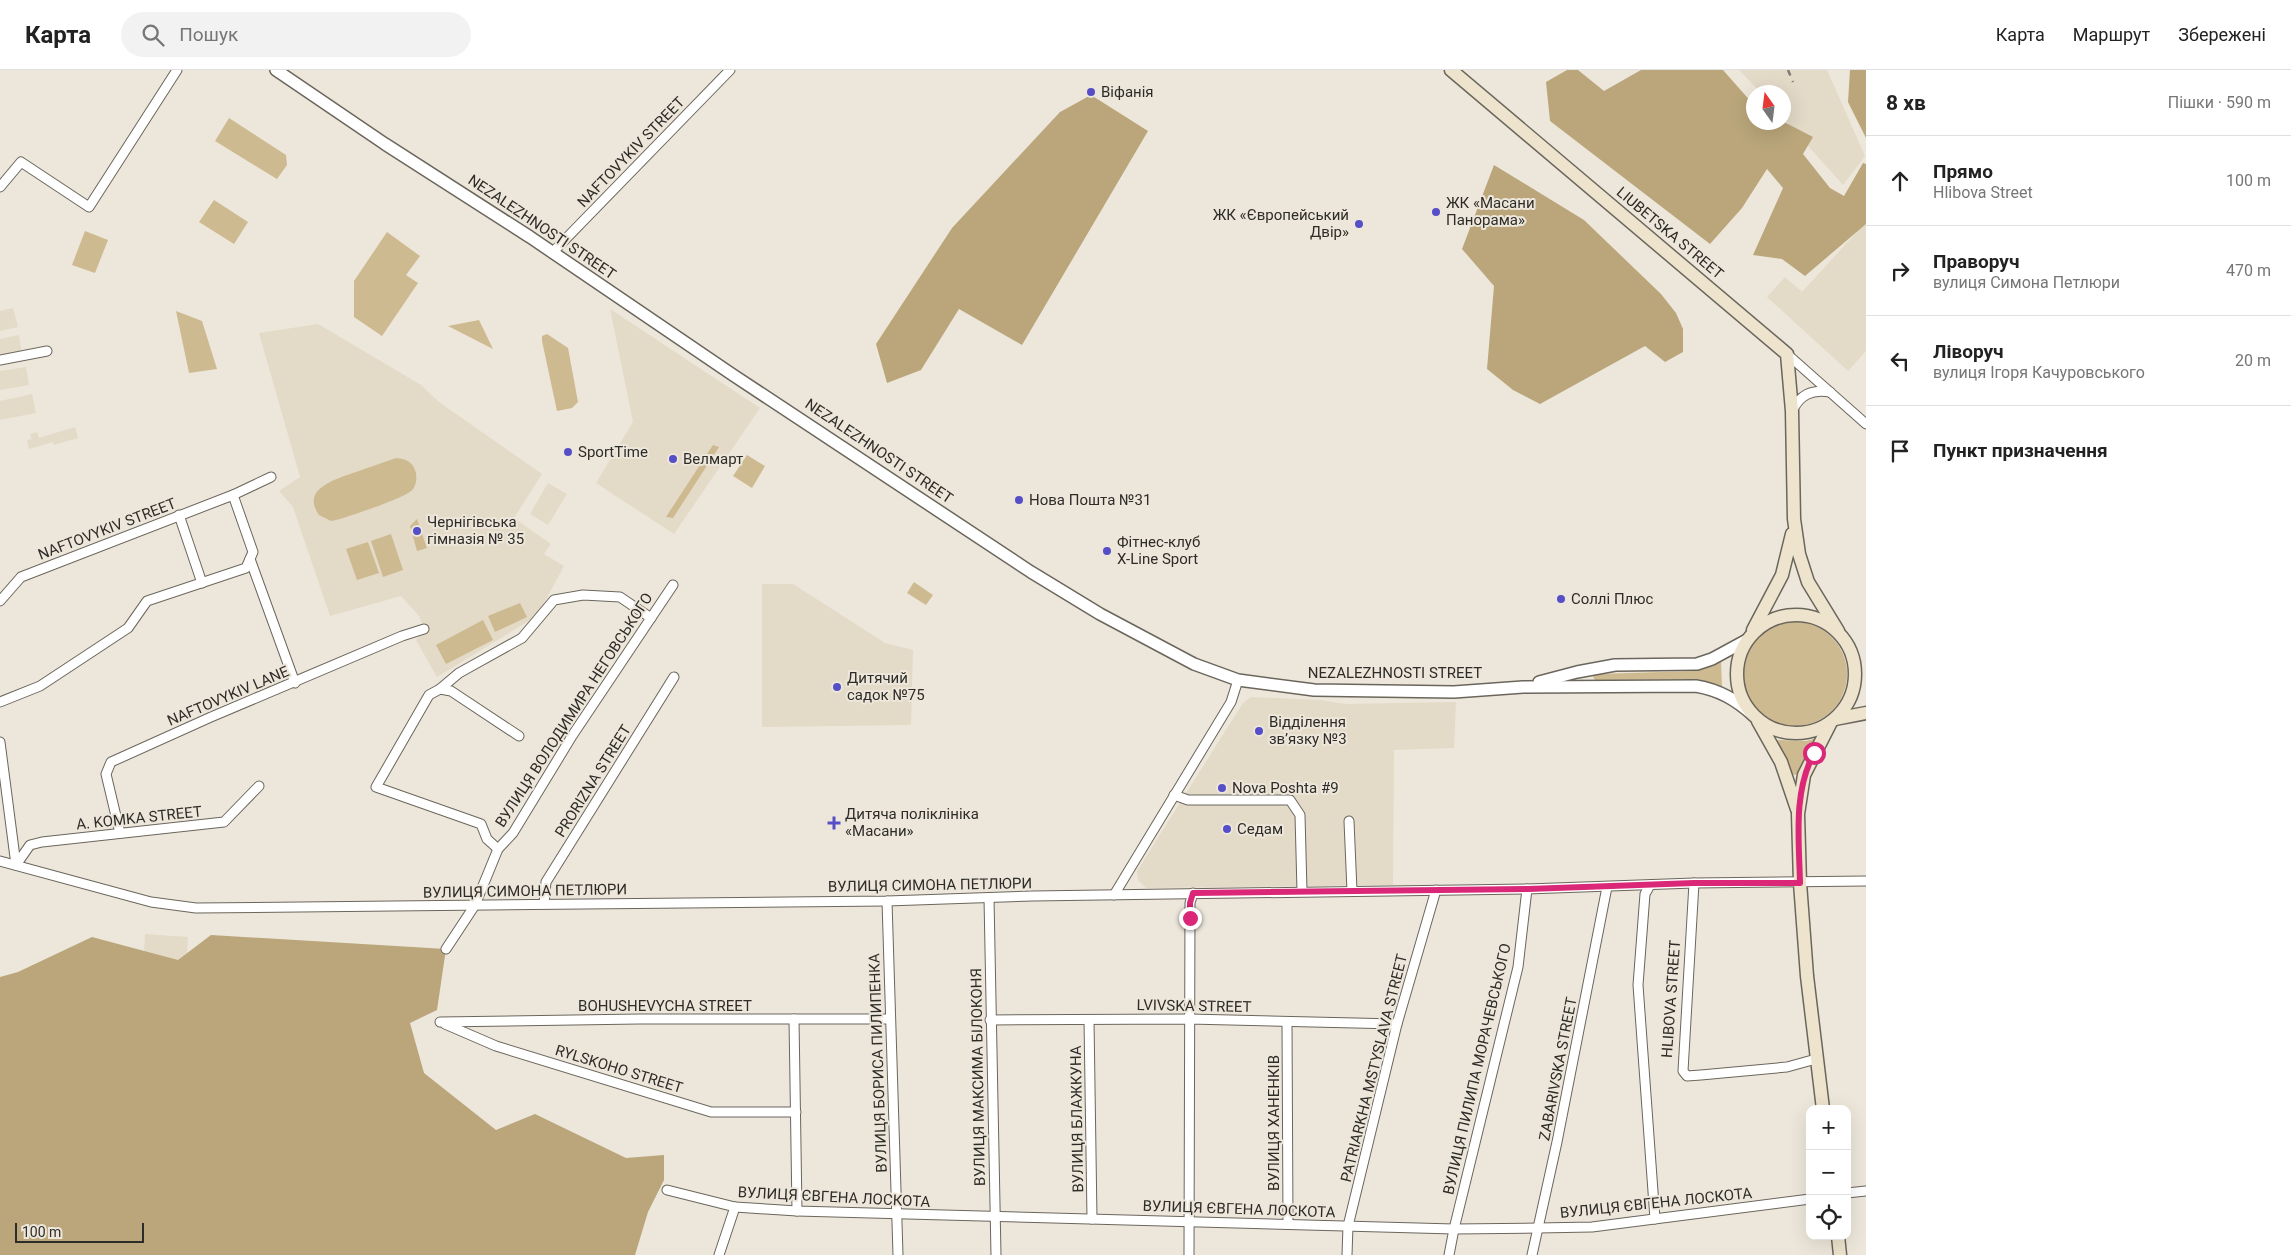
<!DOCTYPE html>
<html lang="uk">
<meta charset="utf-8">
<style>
:root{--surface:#fff;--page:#f2f2f2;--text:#222;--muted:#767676;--line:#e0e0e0}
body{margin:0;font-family:Roboto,sans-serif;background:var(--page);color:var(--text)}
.controls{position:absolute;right:15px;bottom:15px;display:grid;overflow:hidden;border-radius:10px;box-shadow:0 5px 20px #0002}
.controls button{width:45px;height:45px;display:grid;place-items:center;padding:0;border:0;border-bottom:1px solid var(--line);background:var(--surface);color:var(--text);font:25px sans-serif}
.compass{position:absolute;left:1746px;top:15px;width:45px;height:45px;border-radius:50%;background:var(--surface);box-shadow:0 5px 20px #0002;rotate:346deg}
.scale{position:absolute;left:15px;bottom:12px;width:129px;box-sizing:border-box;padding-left:5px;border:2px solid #2e2c28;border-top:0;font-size:14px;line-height:18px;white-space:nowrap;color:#2e2c28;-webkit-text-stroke:4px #ede7db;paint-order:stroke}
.stop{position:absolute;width:15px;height:15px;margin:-11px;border:4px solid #db2777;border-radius:50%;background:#fff}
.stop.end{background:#db2777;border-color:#fff;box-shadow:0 1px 5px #0008}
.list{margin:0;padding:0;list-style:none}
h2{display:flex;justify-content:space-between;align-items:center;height:65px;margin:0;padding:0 20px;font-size:21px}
h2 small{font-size:16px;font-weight:400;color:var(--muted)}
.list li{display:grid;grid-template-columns:32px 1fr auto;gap:15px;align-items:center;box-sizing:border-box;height:90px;padding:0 20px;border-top:1px solid var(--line)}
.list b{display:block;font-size:19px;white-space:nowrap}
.list p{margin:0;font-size:16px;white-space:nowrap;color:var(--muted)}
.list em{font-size:16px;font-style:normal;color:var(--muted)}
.icon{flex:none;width:28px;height:28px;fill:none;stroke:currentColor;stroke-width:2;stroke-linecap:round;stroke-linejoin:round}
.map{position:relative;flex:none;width:1866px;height:1185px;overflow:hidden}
header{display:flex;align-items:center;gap:30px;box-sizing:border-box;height:70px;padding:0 25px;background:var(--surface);border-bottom:1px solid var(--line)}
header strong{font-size:24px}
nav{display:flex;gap:28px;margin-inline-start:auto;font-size:18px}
.search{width:350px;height:45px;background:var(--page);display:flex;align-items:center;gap:12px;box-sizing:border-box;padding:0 18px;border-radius:28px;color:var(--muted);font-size:19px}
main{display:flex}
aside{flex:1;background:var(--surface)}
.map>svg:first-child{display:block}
.built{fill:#e3dac8}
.green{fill:#ceba90}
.forest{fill:#baa67a}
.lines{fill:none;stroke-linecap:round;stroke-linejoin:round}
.minor-casing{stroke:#6b665c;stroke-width:11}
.tertiary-casing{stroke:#6b665c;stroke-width:14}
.secondary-casing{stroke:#6b665c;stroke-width:15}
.minor{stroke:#fff;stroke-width:9}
.tertiary{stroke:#fff;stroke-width:11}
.secondary{stroke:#eee4cd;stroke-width:12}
.rail{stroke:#827e77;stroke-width:2.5;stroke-dasharray:6 6;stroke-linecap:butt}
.route{stroke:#db2777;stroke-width:6}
.poi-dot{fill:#564ec6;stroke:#ede7db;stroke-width:2}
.labels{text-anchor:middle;stroke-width:4;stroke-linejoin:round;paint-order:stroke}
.poi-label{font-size:15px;fill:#2e2c28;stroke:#ede7db;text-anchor:start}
.street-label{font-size:15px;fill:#2e2c28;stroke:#ede7db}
</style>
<header>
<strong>Карта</strong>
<div class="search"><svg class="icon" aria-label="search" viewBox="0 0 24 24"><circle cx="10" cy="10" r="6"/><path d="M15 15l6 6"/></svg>Пошук</div>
<nav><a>Карта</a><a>Маршрут</a><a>Збережені</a></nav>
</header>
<main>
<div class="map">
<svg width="1866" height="1185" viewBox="0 0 1866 1185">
<rect width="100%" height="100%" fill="#ede7db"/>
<!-- built -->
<g class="built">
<polygon points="1739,0 1827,0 1865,86 1843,115 1784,49 1784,22 1760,22"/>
<polygon points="1866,152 1866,281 1848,301 1767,227 1785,207 1802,222"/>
<polygon points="13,238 18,257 0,261 0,241"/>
<polygon points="610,239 760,338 674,464 596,413 633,352"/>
<polygon points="318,254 421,315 439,332 542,404 514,448 551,474 544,484 564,496 537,546 437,607 416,570 425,562 419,546 401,526 330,546 293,437 279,421 300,407 259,263"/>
<polygon points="19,265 22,284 0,288 0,269"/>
<polygon points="26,297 29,315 0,320 0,301"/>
<polygon points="32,324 36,343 0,350 0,331"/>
<polygon points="75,357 78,368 54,375 53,372 29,379 27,370 32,369 30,364 37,362 39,368"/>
<polygon points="548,413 567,424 548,455 530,444"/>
<polygon points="762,514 793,514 885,573 913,580 911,655 762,657"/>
<polygon points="1251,627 1320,630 1345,634 1456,632 1454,678 1394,680 1393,815 1146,818 1138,810 1137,801 1243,633"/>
<polygon points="145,864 188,867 186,904 143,900"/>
</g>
<!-- green -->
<g class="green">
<polygon points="229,48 286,85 287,95 277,109 215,71"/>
<polygon points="214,130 248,152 234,174 199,152"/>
<polygon points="85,161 108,170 95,203 72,195"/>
<polygon points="387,162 420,186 406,205 418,213 382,266 354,247 354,211"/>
<polygon points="176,241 202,251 217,299 189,303"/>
<polygon points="479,250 493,279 448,256"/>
<polygon points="547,264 568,278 578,332 572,338 557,341 542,271 542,266"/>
<polygon points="713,375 719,377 673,448 666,447"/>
<polygon points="747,385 765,396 752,418 733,406"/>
<path d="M 396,388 C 405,389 412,391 415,400 C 417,405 417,414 413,419 C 408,427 353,445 340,449 L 331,451 L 319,445 C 300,418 337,409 356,402 C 369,397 383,393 396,388 Z"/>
<polygon points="417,449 427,478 417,481 410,456"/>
<polygon points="391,464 403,500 383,507 371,471"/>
<polygon points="368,472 379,503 357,510 346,479"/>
<polygon points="914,512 933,525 926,535 907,523"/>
<polygon points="520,533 527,547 495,562 488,546"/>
<polygon points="483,550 493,570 446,594 436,575"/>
<circle cx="1795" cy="604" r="52"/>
<polygon points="1721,589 1722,618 1698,609 1595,610 1593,607 1595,604 1696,601"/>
<polygon points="1818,668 1800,704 1792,705 1776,670 1806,671"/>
</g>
<!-- forest -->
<g class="forest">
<polygon points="1567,0 1578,0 1604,21 1641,0 1723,0 1753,34 1754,52 1784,52 1813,67 1803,84 1830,118 1844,126 1863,93 1866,94 1866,154 1805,206 1782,189 1753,185 1783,118 1767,99 1742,138 1710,174 1550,51 1546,12"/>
<polygon points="1850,0 1866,0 1866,68 1848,32"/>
<polygon points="1091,25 1148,61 1022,275 959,239 921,300 887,313 876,274 952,158 1060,42"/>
<polygon points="1494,95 1584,150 1661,224 1676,243 1683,259 1683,282 1665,292 1645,276 1540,334 1513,320 1487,299 1494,216 1462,179"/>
<polygon points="211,865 446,879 437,940 410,953 424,1003 496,1060 535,1044 626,1088 664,1085 664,1110 648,1142 635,1185 0,1185 0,907 18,902 92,867 178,890"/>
</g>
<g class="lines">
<defs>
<g id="minor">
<polyline points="0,117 21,92 89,137 177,0"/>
<polyline points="552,183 730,0"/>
<polyline points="1787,284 1866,354"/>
<polyline points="0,290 47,281"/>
<path d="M 1792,341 C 1800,325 1811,319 1830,322"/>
<polyline points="179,445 202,513"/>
<polyline points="250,489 295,613"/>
<polyline points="0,531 21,507 233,425 271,407"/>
<polyline points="440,619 459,603 522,568 554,530 583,525 620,527 651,548"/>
<polyline points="0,632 40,616 128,558 147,531 246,498 253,482 233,425"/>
<polyline points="0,672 16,795"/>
<polyline points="1174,725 1188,730 1290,730 1300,745 1302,821"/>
<polyline points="1349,751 1352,821"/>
<polyline points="120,763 106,704 111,692 211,647 402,566 424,559"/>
<polyline points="498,779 487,769 481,754 376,717 429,625 440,619 451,621 519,666"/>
<polyline points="0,791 151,832 196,838 887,831 1033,826 1527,819 1694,813 1866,811"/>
<polyline points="16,795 30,775 42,772 224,752 259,716"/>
<polyline points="1694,813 1683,1001 1687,1006 1701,1005 1787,997 1816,989"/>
<polyline points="1650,815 1645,824 1638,915 1655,1149"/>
<polyline points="1114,825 1231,632 1238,610"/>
<polyline points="989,828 996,1185"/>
<polyline points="887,831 898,1185"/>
<polyline points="544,834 546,812 674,607"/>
<polyline points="446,879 475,835 498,779 513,763 572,666 673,515"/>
<polyline points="794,949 797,1141"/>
<polyline points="990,950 1189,949 1397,954"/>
<polyline points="1089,950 1092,1149"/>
<polyline points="440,952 639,949 889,949"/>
<polyline points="1287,952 1288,1154"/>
<polyline points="445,954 496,976 711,1042 796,1042"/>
<polyline points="667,1120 735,1137 797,1141 1454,1159 1538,1158 1592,1157 1810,1129"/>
<polyline points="1847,1123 1866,1121"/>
<polyline points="719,1185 735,1137"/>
<polyline points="1189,1185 1190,833 1193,823"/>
<polyline points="1347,1185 1348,1156 1397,954 1436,820"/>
<polyline points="1449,1185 1454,1159 1518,897 1527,819"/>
<polyline points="1532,1185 1557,1072 1607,817"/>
</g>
<g id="tertiary">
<path d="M 276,0 L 385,74 L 530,167 L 733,305 L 1031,502 L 1100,544 L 1194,594 L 1238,610 L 1314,620 L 1454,622 L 1523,617 L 1696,616 C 1719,620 1735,629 1753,645"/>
<polyline points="1539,612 1577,602 1615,595 1697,594 1712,589 1747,570"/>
</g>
<g id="secondary">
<polyline points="1451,0 1787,284 1792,341 1794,449 1799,484 1808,512 1838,561"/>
<circle cx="1796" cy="604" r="59"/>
<polyline points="1753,560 1782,505 1792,464"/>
<polyline points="1835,649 1866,643"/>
<polyline points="1758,651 1781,692 1797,739"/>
<polyline points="1823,1039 1807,906 1800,813 1798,744 1804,705 1831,652"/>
<polyline points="1838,1166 1840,1185"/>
</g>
</defs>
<!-- minor casing -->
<use href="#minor" class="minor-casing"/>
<!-- tertiary casing -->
<use href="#tertiary" class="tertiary-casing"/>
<!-- secondary casing -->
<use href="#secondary" class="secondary-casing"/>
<!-- minor -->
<use href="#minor" class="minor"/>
<!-- tertiary -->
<use href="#tertiary" class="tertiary"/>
<!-- secondary -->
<use href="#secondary" class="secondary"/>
<!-- rail -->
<polyline class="rail" points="1788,0 1793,12"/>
</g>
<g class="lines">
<!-- route -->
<path class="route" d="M 1190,848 L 1190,833 L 1193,823 L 1528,819 L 1694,813 L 1800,813 C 1799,769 1793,723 1814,683"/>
</g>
<!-- markers -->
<g class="poi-dot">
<circle cx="1091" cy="22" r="5"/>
<circle cx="1436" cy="142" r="5"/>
<circle cx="1359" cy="154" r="5"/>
<circle cx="568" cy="382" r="5"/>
<circle cx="673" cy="389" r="5"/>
<circle cx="1019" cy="430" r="5"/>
<circle cx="417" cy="461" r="5"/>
<circle cx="1107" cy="481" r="5"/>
<circle cx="1561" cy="529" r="5"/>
<circle cx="837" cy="617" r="5"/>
<circle cx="1259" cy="661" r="5"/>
<circle cx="1222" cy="718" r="5"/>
<path d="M831.5 745.5h5v5h5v5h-5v5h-5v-5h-5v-5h5z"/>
<circle cx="1227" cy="759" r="5"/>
</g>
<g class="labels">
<!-- poi labels -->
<g class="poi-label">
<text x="1101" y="27">Віфанія</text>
<text x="1446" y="138">ЖК «Масани<tspan x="1446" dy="17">Панорама»</tspan></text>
<text x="1349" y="150" text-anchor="end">ЖК «Європейський<tspan x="1349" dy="17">Двір»</tspan></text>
<text x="578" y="387">SportTime</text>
<text x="683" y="394">Велмарт</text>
<text x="1029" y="435">Нова Пошта №31</text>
<text x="427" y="457">Чернігівська<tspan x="427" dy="17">гімназія № 35</tspan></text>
<text x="1117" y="477">Фітнес-клуб<tspan x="1117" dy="17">X-Line Sport</tspan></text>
<text x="1571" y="534">Соллі Плюс</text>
<text x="847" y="613">Дитячий<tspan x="847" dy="17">садок №75</tspan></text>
<text x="1269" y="657">Відділення<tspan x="1269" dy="17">зв’язку №3</tspan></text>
<text x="1232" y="723">Nova Poshta #9</text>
<text x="845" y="749">Дитяча поліклініка<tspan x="845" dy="17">«Масани»</tspan></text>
<text x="1237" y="764">Седам</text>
</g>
<!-- street labels -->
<g class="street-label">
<text transform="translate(631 82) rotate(-46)" y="5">NAFTOVYKIV STREET</text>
<text transform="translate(542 157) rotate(34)" y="5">NEZALEZHNOSTI STREET</text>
<text transform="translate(1670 163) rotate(40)" y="5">LIUBETSKA STREET</text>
<text transform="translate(879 381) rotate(34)" y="5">NEZALEZHNOSTI STREET</text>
<text transform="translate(107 459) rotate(-21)" y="5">NAFTOVYKIV STREET</text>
<text x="1395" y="608">NEZALEZHNOSTI STREET</text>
<text transform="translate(228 626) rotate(-23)" y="5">NAFTOVYKIV LANE</text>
<text transform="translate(574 640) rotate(-57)" y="5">ВУЛИЦЯ ВОЛОДИМИРА НЕГОВСЬКОГО</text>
<text transform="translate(593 711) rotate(-58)" y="5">PRORIZNA STREET</text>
<text transform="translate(139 748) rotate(-6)" y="5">A. KOMKA STREET</text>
<text transform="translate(930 815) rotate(-1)" y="5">ВУЛИЦЯ СИМОНА ПЕТЛЮРИ</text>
<text transform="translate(525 821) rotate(-1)" y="5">ВУЛИЦЯ СИМОНА ПЕТЛЮРИ</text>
<text transform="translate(1671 929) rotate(-86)" y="5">HLIBOVA STREET</text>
<text x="665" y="941">BOHUSHEVYCHA STREET</text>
<text transform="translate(1194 936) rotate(1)" y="5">LVIVSKA STREET</text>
<text transform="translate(878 993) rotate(-92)" y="5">ВУЛИЦЯ БОРИСА ПИЛИПЕНКА</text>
<text transform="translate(1374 998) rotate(-76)" y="5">PATRIARKHA MSTYSLAVA STREET</text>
<text transform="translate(619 999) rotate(17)" y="5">RYLSKOHO STREET</text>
<text transform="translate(1477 999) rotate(-77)" y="5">ВУЛИЦЯ ПИЛИПА МОРАЧЕВСЬКОГО</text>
<text transform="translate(1558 999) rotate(-79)" y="5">ZABARIVSKA STREET</text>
<text transform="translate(978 1007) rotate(-91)" y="5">ВУЛИЦЯ МАКСИМА БІЛОКОНЯ</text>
<text transform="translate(1077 1049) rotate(-91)" y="5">ВУЛИЦЯ БЛАЖКУНА</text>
<text transform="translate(1274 1053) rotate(-90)" y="5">ВУЛИЦЯ ХАНЕНКІВ</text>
<text transform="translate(834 1127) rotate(3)" y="5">ВУЛИЦЯ ЄВГЕНА ЛОСКОТА</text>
<text transform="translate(1656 1133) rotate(-6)" y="5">ВУЛИЦЯ ЄВГЕНА ЛОСКОТА</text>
<text transform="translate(1239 1139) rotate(2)" y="5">ВУЛИЦЯ ЄВГЕНА ЛОСКОТА</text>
</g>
</g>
</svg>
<div class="controls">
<button>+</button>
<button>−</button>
<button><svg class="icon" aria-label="locate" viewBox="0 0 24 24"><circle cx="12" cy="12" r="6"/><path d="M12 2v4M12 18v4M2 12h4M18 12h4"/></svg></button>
</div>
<svg class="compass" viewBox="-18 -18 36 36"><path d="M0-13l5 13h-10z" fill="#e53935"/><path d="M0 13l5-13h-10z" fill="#767676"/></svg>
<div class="scale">100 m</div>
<div class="stop" style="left:1814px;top:683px"></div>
<div class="stop end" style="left:1190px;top:848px"></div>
</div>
<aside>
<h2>8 хв<small>Пішки · 590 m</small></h2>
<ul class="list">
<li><svg class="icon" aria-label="ahead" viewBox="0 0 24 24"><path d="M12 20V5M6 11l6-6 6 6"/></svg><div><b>Прямо</b><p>Hlibova Street</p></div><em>100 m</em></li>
<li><svg class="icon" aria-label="right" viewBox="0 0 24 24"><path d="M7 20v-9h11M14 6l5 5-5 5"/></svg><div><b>Праворуч</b><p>вулиця Симона Петлюри</p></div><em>470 m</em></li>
<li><svg class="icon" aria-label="left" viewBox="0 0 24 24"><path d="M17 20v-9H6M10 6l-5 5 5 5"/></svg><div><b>Ліворуч</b><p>вулиця Ігоря Качуровського</p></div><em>20 m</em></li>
<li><svg class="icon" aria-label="arrive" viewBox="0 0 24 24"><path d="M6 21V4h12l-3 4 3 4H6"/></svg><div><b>Пункт призначення</b></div></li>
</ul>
</aside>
</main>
